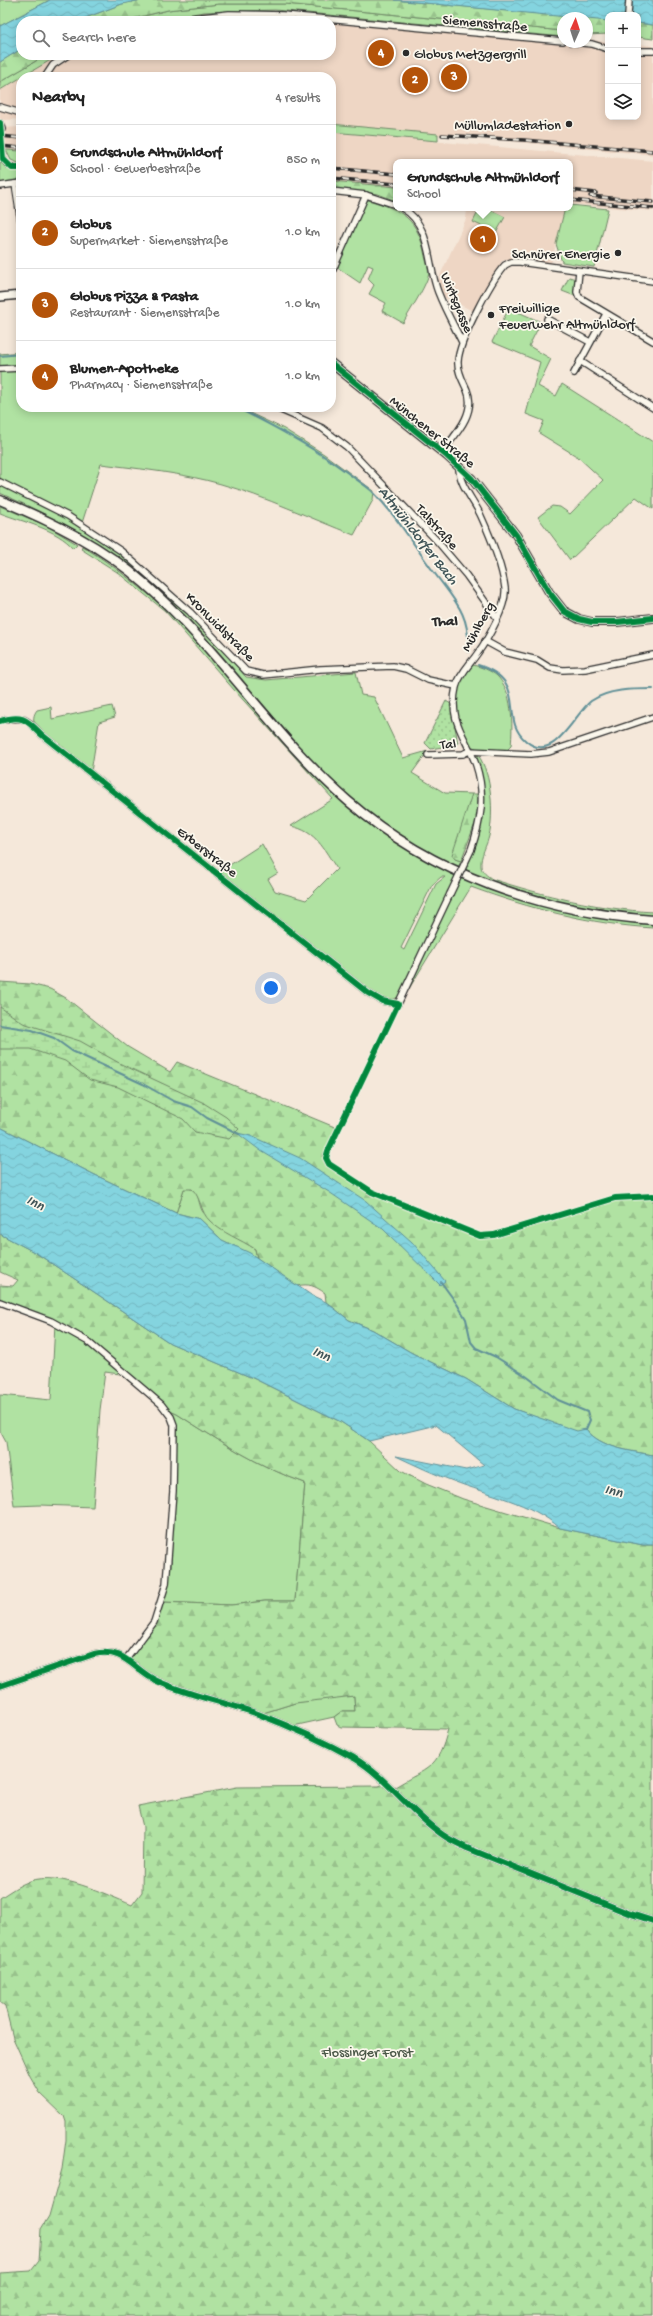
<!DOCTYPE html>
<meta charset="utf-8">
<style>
:root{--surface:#fff;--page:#f6f6f6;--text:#222;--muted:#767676;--line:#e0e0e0;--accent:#b45309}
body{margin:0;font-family:"Gochi Hand",sans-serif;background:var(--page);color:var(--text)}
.controls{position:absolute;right:12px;top:12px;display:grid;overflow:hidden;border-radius:8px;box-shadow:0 2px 10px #0003}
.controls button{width:36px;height:36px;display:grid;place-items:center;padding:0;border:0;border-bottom:1px solid var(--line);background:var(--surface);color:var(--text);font:20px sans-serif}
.compass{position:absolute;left:557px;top:12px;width:36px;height:36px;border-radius:50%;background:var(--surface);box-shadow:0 2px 10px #0003;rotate:3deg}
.you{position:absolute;left:271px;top:988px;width:14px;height:14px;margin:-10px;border:3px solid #fff;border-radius:50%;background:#1a73e8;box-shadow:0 0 0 6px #1a73e833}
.badge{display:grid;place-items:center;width:26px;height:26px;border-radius:50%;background:var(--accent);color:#fff;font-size:13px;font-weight:700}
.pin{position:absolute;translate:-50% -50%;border:2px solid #fff;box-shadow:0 1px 4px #0006}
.popup{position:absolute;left:393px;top:159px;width:180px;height:52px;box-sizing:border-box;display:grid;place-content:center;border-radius:8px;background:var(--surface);filter:drop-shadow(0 1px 3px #0005);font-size:13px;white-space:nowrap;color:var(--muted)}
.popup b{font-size:15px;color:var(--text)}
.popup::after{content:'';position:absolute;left:50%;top:100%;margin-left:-8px;border:8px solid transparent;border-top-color:var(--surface)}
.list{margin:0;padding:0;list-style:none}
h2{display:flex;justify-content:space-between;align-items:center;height:52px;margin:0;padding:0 16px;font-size:17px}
h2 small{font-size:13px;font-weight:400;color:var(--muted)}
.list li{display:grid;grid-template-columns:26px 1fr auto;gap:12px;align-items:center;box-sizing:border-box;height:72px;padding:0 16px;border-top:1px solid var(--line)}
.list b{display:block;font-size:15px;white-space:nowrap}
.list p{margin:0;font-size:13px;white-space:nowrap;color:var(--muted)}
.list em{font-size:13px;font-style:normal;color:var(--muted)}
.icon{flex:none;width:22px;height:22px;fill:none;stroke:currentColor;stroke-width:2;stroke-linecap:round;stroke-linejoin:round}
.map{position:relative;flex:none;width:653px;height:2316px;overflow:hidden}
.search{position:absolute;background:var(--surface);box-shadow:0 2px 10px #0003;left:16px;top:16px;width:320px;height:44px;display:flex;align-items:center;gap:10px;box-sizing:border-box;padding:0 14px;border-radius:16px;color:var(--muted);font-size:15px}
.panel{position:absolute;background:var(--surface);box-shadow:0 2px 10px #0003;left:16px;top:72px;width:320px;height:340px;border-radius:16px}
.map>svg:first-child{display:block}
.built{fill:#eed6c4}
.grass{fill:#b0e2a2;stroke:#6e8666;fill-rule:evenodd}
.forest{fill:url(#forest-firs);stroke:#6e8666}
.wetland{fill:url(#wetland-marsh);stroke:#6e8666}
.park{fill:url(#park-dots);stroke:#6e8666}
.water{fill:url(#water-waves);stroke:#609097}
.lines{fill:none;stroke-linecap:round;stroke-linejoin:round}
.stream{stroke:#609097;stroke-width:2}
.minor-tunnel{stroke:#cdc2b7;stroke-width:5.5;stroke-dasharray:5.5 3;stroke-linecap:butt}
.minor-casing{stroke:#2b2b2b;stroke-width:8}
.tertiary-casing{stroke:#2b2b2b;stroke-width:10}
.secondary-casing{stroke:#2b2b2b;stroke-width:11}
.minor{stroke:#fbf7ec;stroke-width:5.5}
.tertiary{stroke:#fbf7ec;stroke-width:7}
.secondary{stroke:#fbf7ec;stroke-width:8}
.rail-casing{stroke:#2b2b2b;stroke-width:3.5}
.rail{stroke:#fbf7ec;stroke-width:2;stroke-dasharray:6;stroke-linecap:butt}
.minor-bridge-casing{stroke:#2b2b2b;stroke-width:8;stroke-linecap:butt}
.minor-bridge{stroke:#fbf7ec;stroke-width:5.5}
.cycleway-casing{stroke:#fbf7ec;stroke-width:8}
.cycleway{stroke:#00873e;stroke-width:6}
.poi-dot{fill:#2b2b2b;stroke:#fbf7ec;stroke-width:1.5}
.labels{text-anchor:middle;stroke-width:3.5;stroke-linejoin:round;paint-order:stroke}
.street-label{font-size:14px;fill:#2b2b2b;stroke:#fbf7ec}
.poi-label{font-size:14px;fill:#2b2b2b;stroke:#fbf7ec;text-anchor:start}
.park-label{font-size:14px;fill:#4c5949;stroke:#fbf7ec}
.water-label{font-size:15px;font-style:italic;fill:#415558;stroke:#fbf7ec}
.neighbourhood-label{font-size:15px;font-weight:bold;fill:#2b2b2b;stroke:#fbf7ec}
</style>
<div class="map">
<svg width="653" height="2316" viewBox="0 0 653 2316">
<defs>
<pattern id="forest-firs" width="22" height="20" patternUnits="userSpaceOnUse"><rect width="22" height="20" fill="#b0e2a2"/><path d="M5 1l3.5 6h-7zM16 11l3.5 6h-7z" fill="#98c28c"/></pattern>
<pattern id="wetland-marsh" width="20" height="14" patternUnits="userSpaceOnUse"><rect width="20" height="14" fill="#b0e2a2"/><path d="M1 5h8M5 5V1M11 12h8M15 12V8" fill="none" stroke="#98c28c"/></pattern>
<pattern id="park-dots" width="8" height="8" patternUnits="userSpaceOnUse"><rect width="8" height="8" fill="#b0e2a2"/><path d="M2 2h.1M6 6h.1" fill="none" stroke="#98c28c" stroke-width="1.8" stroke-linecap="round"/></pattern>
<pattern id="water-waves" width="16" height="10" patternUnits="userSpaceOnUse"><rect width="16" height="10" fill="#84d4df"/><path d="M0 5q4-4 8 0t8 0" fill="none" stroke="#72b6c0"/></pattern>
</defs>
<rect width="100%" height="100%" fill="#f5e8da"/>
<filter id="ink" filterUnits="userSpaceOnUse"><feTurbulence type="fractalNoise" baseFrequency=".025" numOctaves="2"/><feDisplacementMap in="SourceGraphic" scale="8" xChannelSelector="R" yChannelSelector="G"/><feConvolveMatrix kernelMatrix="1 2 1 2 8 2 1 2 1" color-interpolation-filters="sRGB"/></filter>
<g filter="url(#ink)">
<!-- built -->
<g class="built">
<polygon points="242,10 323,14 563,37 563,42 587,42 587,39 603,42 608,44 608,117 638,117 638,44 653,46 653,155 331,124 331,77 21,77 21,119 5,120 0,119 0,90 42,64 59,55 331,55 331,21 150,21 204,12"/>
<polygon points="21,127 21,151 0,149 0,128"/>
<polygon points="331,132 653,161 653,211 570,204 570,162 396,162 396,187 331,181"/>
<polygon points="467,208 565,208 551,264 507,259 502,261 473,311 442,296 438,280 466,219"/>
</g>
<!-- grass -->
<g class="grass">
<polygon points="0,0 50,0 0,26"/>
<polygon points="219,4 285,4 563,31 563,37 275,10 204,12 150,21 124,21 168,10"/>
<polygon points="46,55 59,55 0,90 0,82"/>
<polygon points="331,124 438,134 438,141 331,132"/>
<polygon points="6,150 21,151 21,164 11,160"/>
<polygon points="0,162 10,170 21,172 21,179 0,183"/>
<path d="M 368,200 C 403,210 418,219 425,256 C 426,261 430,272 428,277 C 423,291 411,309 403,323 L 382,311 L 386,303 L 369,294 L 374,285 L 368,279 L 373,267 L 368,265 L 360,283 L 338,268 L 338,262 L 365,201 Z"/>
<polygon points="570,205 608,209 594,267 562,262 556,244 565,208 570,208"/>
<polygon points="480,208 487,208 505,217 496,233 473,222"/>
<polygon points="569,277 576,279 575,296 562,291"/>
<polygon points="509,308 541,322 529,346 551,359 538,386 556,396 562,384 653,442 653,509 636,497 570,560 538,517 552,506 560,507 570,514 603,480 578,457 539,433 544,421 526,414 540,362 492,342"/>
<polygon points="21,352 21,366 0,367 0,354"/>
<path d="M 0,370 L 21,370 L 21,407 L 237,407 L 284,429 L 324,454 L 374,491 L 373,500 L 354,535 C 310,518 266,497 221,484 C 182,473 141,469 101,464 L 82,523 L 0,480 Z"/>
<path d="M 0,484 L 66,517 L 137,565 L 202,626 L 246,677 L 266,680 L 356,672 L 361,695 L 374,697 L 403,758 L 428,751 L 412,773 L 445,793 L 472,794 L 455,859 L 461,861 L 458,868 C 412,844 369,817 332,781 C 268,718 220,643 152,584 C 107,544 55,518 0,493 Z"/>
<path d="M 0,506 L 47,526 L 77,544 L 73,548 C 57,529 23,522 0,513 Z"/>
<path d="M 82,546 C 175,602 240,689 310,770 C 405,864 520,916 653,924 L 653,928 C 590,924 530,909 471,887 L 399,1005 L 399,996 C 389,1005 378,996 368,991 L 219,872 L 262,844 L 278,873 L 268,879 L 275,891 L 306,900 L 337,869 C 323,848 317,832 291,826 L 333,799 L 235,691 L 165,611 L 117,572 L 81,549 ZM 441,877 L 445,877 L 436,884 L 404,950 L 401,948 L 432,885 Z"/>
<path d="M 473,665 C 481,667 490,670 496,675 C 513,690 513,725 511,746 L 507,750 C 497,750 482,752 473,747 C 467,744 466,738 463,732 C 454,710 453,682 473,665 Z"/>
<path d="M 112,706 L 115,717 L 99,722 L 91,772 L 35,726 C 33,720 33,715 37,710 L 51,707 L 52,719 Z"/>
<path d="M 478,755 C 492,774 494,814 489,836 C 487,845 480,856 481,866 C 481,872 488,876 492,879 C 545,896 598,909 653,912 L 653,916 C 588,913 525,896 465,871 C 485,830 488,803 476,760 Z"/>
<path d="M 187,1188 C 201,1190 197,1203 203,1212 C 209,1220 245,1242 255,1249 L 257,1258 L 222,1240 L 200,1219 L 176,1213 L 184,1189 Z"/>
<polygon points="55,1323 80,1337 132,1379 130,1382 120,1374 105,1372 100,1410 93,1507 41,1505 14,1506 6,1442 0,1431 0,1395 51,1400"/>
<path d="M 170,1411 L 177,1414 C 218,1440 259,1467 305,1483 L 295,1601 L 265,1601 L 231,1605 L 163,1602 L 171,1566 L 177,1435 L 176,1425 Z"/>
<polygon points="337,1696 354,1696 355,1711 342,1711 334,1717 293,1726 263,1713 295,1703"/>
</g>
<!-- forest -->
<g class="forest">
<polygon points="141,0 394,0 583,18 563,18 563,31 285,4 219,4 168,10 124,21 77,21 122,4"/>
<polygon points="587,18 608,21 608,34 587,35"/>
<polygon points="638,23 653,25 653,39 638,37"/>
<polygon points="21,49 21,55 46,55 0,82 0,62"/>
<polygon points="331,181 396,187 396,201 378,194 331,188"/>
<polygon points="472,794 478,794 477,818 461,861 455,859 452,855"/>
<path d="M 0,982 L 30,984 L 50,989 L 66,998 L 128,1047 L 170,1072 L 177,1062 L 337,1128 L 324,1154 L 325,1164 L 328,1167 L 411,1211 L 480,1237 C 523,1236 566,1212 607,1201 C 622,1197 638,1197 653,1197 L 653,1455 C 631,1451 600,1448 586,1429 L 577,1432 L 514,1409 L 466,1379 L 412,1353 L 373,1330 L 349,1320 L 326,1302 L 325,1293 C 315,1286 309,1283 297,1286 L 257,1258 L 255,1249 C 240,1239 222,1233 210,1221 C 200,1212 201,1197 192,1189 L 184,1189 L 176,1213 L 93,1174 L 0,1127 Z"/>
<path d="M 0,1234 L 36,1253 L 170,1343 L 255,1379 L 341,1422 L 369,1441 L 401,1471 L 426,1484 L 463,1499 L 560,1528 L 643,1545 L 653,1545 L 653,2316 L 0,2316 L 0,2273 L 31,2271 L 39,2261 L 41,2229 L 49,2216 L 62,2169 L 66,2140 L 66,2122 L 64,2116 L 40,2093 L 30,2076 L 13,2038 L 5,2006 L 0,2002 L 0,1898 C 9,1892 19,1885 30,1881 C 59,1871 105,1894 132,1905 L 142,1892 L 143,1827 L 138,1806 L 237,1787 L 379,1786 L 386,1783 L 395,1787 C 428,1767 438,1770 448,1729 L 341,1727 L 337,1725 L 334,1717 L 342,1711 L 355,1711 L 354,1696 L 295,1703 L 263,1713 L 157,1681 L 127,1658 L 143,1638 L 162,1602 L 231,1605 L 265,1601 L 295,1601 L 305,1483 C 259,1467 218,1440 177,1414 L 170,1411 L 80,1337 L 0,1300 L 0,1285 L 13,1286 L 18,1280 L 0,1272 Z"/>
</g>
<!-- wetland -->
<polygon class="wetland" points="0,1007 23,1023 80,1041 121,1064 202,1102 226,1117 239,1129 229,1139 195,1132 183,1119 118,1087 90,1080 65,1061 30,1049 0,1049"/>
<!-- park -->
<polygon class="park" points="446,701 451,704 458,744 431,749 425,743"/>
<!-- water -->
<g class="water">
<polygon points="50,0 141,0 122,4 77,21 21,21 21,49 0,62 0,26"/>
<polygon points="394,0 653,0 653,25 638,23 638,15 608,15 608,21"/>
<path d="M 0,1127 L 93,1174 L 176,1213 L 200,1219 L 222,1240 L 250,1253 L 311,1295 L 326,1302 L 349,1320 L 373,1330 L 412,1353 L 466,1379 L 514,1409 L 577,1431 L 586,1429 C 600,1448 631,1451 653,1455 L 653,1545 L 643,1545 L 560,1528 C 530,1502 489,1495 453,1481 C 434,1474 415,1465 396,1456 L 466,1470 L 484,1465 L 436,1425 L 369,1441 L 341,1422 L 255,1379 L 170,1343 L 36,1253 L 0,1234 Z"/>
<polygon points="237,1133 251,1136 300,1158 366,1201 412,1242 445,1281 440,1285 383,1229 329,1192 261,1151"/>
</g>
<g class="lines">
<!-- stream -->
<g class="stream">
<polyline points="0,356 21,354"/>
<path d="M 235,407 C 274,426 310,445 345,471 C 354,478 364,484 372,491 C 396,515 413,544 433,571 C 454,600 471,614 468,652"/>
<path d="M 478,665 C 531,682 498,718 526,741 C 554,765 574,714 591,701 C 608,689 633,689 653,689"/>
<polyline points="0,1025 32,1030 54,1038 72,1051 143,1084 173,1101 192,1107 207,1118 239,1134"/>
<polyline points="441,1282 457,1304 466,1319 471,1342 476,1348 496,1357 526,1376 558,1400 587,1412 590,1420 586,1429"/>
</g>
<!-- minor-tunnel -->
<polyline class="minor-tunnel" points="1,149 2,129"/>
<defs>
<g id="minor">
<polyline points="628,15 629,0"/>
<polyline points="166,21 229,14 283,15 563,41"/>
<polyline points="572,42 592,44 608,49"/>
<polyline points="638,51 653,51"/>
<polyline points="45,77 53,65 68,55"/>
<polyline points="0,107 21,113"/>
<polyline points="0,123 2,129"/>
<path d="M 1,149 C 2,161 9,169 21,168"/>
<polyline points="15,184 21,222"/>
<polyline points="0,186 21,183"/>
<polyline points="331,191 366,195 396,205"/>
<path d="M 402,208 C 432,225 427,264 438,292 C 445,310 454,326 462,342"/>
<polyline points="579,271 577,292 579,297 653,341"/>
<polyline points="331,274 366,195"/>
<polyline points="547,319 590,342"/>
<polyline points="580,361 653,408"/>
<polyline points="0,369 21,368"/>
<polyline points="574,373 606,314"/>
<polyline points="274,407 322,428 347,447 437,541 466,575 497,618"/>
<path d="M 442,452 C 455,435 477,413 467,390 C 463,381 457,371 458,361 C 459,341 491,280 505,265 L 511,262 L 520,262 L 653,281"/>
<path d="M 459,466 C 458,484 474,500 481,516 C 491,538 502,564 505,588 C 507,606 488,639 477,654 C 470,664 459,675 456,687 C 448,722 466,736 476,765 C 486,795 481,821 471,850"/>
<polyline points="0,482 68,516 121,551 190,612 246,671 263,675 320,669 393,666 406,669 428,680 456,686"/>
<polyline points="485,641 505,652 537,660 550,668 563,670 585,669 653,655"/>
<path d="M 4,720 C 27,716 27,720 42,735 L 368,993 L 382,1001 L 398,1004 L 450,894"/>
<polyline points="428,755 463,754 469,751 531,754 549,752 653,717"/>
<polyline points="0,1302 51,1321 87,1341 161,1404 171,1417 174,1425 173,1491 166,1584 154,1622 127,1658"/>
<path d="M 0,1686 L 94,1654 C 125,1647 133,1670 157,1681 C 190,1696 224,1702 258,1714 C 289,1726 325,1742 354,1758 C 388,1778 410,1813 443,1835 C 450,1840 459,1844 467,1848 L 628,1913 L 653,1921"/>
</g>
<g id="tertiary">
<polyline points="0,297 21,295"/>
<polyline points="331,363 447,456 472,479 516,535 549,592 564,611 579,619 592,622 617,622 653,618"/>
</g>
<path id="secondary" d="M 0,500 C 51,521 104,547 145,584 C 220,650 273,736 348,801 C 433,875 542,912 653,920"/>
</defs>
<!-- minor casing -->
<use href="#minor" class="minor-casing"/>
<!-- tertiary casing -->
<use href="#tertiary" class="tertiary-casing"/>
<!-- secondary casing -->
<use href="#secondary" class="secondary-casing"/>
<!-- minor -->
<use href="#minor" class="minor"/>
<!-- tertiary -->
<use href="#tertiary" class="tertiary"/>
<!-- secondary -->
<use href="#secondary" class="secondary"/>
<defs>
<g id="rail">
<polyline points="442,135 524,140 653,151"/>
<polyline points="0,136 21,138"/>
<polyline points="0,146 21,148"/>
<polyline points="331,168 396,174"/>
<polyline points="331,178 396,184"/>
<polyline points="570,190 596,193"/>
<polyline points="590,196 653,202"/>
<polyline points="570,200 653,208"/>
</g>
</defs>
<!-- rail casing -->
<use href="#rail" class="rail-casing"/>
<!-- rail -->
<use href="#rail" class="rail"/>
<defs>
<polyline id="minor-bridge" points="450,894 471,850"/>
</defs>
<!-- minor-bridge casing -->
<use href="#minor-bridge" class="minor-bridge-casing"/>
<!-- minor-bridge -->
<use href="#minor-bridge" class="minor-bridge"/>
<defs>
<g id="cycleway">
<polyline points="0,123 3,159 12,168 21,168"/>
<polyline points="331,363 447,456 472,479 516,535 549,592 564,611 579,619 592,622 617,622 653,618"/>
<path d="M 0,721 C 23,714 27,720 42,735 L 368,993 L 382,1001 L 398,1004 L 328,1151 L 326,1158 L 329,1164 L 372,1192 L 480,1236 L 494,1235 L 615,1198 L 653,1196"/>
<path d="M 0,1686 L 94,1654 C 125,1647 133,1670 157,1681 C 190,1696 224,1702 258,1714 C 289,1726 325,1742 354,1758 C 388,1778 410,1813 443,1835 C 450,1840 459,1844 467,1848 L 628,1913 L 653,1921"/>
</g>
</defs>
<!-- cycleway casing -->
<use href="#cycleway" class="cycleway-casing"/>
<!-- cycleway -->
<use href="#cycleway" class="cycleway"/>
</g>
</g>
<!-- markers -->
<g class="poi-dot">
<circle cx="406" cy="53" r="4"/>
<circle cx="569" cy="124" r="4"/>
<circle cx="618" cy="253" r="4"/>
<circle cx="491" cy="315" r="4"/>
</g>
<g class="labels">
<!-- street labels -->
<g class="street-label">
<text transform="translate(485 22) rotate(5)" y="5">Siemensstraße</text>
<text transform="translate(458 302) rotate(67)" y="5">Wirtsgasse</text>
<text transform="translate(433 431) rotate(39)" y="5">Münchener Straße</text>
<text transform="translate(438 526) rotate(48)" y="5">Talstraße</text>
<text transform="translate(221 626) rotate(45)" y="5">Kronwidlstraße</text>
<text transform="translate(477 626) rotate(-61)" y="5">Mühlberg</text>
<text transform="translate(448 743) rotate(-4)" y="5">Tal</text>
<text transform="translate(208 851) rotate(38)" y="5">Erberstraße</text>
</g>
<!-- poi labels -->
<g class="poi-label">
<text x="414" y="58">Globus Metzgergrill</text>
<text x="561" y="129" text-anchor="end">Müllumladestation</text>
<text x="610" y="258" text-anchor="end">Schnürer Energie</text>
<text x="499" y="312">Freiwillige<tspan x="499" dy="16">Feuerwehr Altmühldorf</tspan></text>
</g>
<!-- park labels -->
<g class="park-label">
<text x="367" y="2056">Flossinger Forst</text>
</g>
<!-- water labels -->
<g class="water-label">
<text transform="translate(419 535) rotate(52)" y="5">Altmühldorfer Bach</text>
<text transform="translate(36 1202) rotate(28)" y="5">Inn</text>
<text transform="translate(322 1353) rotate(25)" y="5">Inn</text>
<text transform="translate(614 1490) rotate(15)" y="5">Inn</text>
</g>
<!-- neighbourhood labels -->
<g class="neighbourhood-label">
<text x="445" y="625">Thal</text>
</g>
</g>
</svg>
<div class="controls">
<button>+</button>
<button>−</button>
<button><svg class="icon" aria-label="layers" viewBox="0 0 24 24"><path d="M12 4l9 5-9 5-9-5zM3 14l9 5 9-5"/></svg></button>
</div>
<svg class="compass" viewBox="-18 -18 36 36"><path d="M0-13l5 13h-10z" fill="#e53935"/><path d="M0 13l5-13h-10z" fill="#767676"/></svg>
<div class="you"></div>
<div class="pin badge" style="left:483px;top:239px">1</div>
<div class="popup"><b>Grundschule Altmühldorf</b>School</div>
<div class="pin badge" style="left:415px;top:80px">2</div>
<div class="pin badge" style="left:454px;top:77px">3</div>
<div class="pin badge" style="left:381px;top:53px">4</div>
<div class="search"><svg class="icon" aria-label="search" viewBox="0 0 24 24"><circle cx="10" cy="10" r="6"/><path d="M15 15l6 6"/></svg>Search here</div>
<section class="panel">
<h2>Nearby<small>4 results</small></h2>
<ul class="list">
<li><span class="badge">1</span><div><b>Grundschule Altmühldorf</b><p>School · Gewerbestraße</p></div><em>850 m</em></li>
<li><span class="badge">2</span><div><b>Globus</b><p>Supermarket · Siemensstraße</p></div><em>1.0 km</em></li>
<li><span class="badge">3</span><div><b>Globus Pizza &amp; Pasta</b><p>Restaurant · Siemensstraße</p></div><em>1.0 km</em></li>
<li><span class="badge">4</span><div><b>Blumen-Apotheke</b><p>Pharmacy · Siemensstraße</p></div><em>1.0 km</em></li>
</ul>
</section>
</div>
